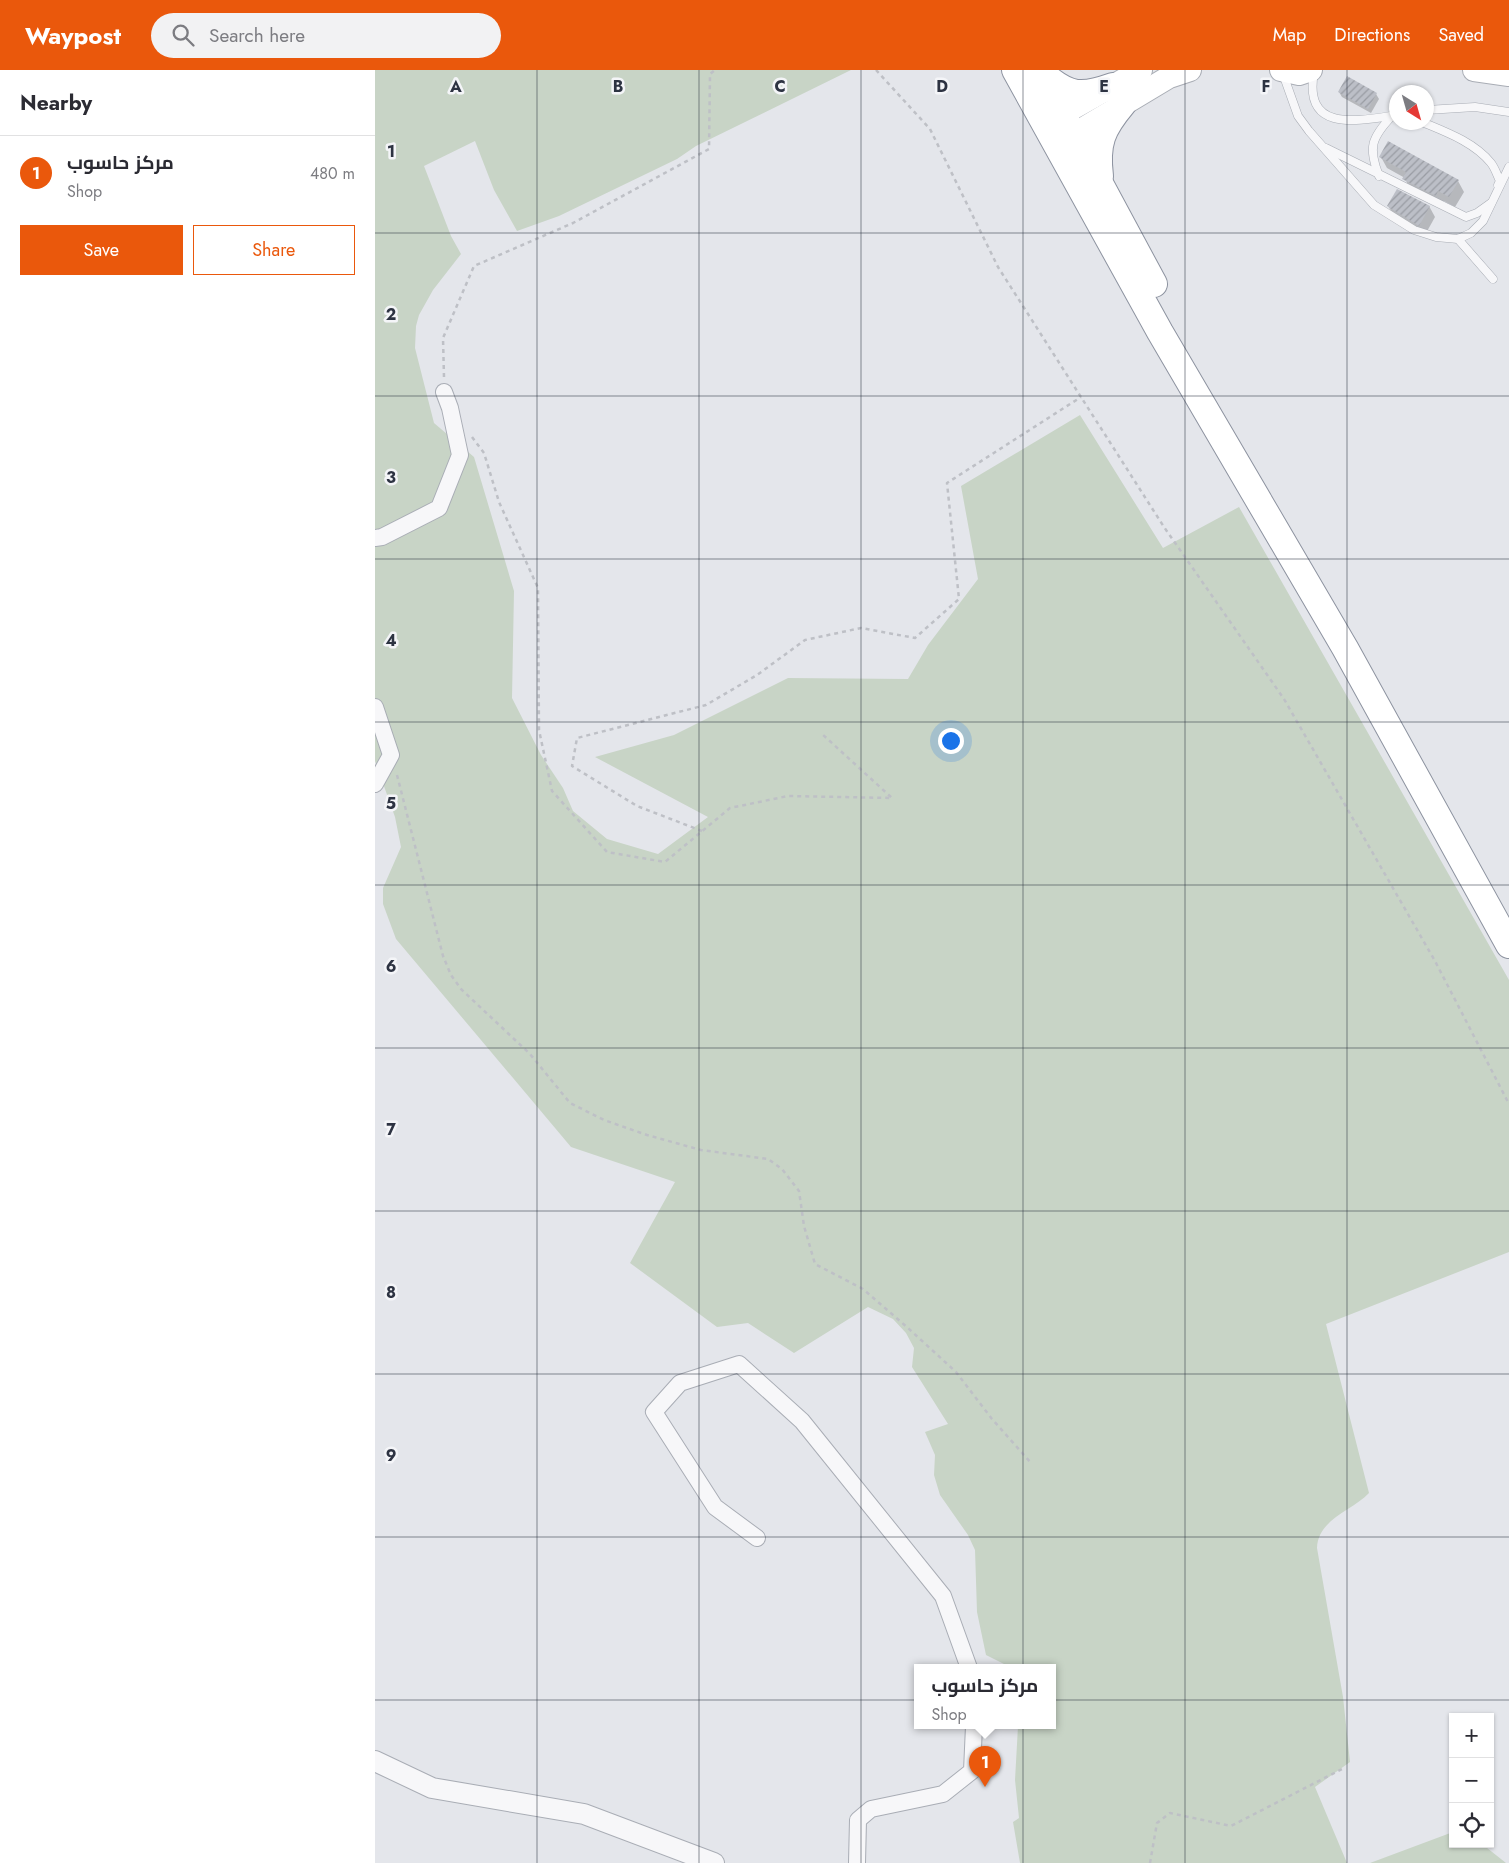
<!DOCTYPE html>
<meta charset="utf-8">
<style>
:root{--surface:#fff;--page:#f2f2f3;--text:#2b2b33;--muted:#7c7c81;--line:#e1e1e2;--accent:#ea580c}
body{margin:0;font-family:Jost,Cairo,sans-serif;background:var(--page);color:var(--text)}
.controls{position:absolute;right:15px;bottom:15px;display:grid;overflow:hidden;border-radius:0px;box-shadow:0 1px 4px #0004}
.controls button{width:45px;height:45px;display:grid;place-items:center;padding:0;border:0;border-bottom:1px solid var(--line);background:var(--surface);color:var(--text);font:25px sans-serif}
.compass{position:absolute;left:1014px;top:15px;width:45px;height:45px;border-radius:50%;background:var(--surface);box-shadow:0 1px 4px #0004;rotate:143deg}
.you{position:absolute;left:575px;top:670px;width:18px;height:18px;margin:-12px;border:4px solid #fff;border-radius:50%;background:#1a73e8;box-shadow:0 0 0 8px #1a73e833}
.badge{display:grid;place-items:center;width:32px;height:32px;border-radius:50%;background:var(--accent);color:#fff;font-size:16px;font-weight:700}
.pin{position:absolute;translate:-50% -41px;filter:drop-shadow(0 1px 2px #0008)}
.pin::after{content:'';position:absolute;top:26px;width:18px;height:15px;background:inherit;clip-path:polygon(0 0,100% 0,50% 100%)}
.popup{position:absolute;left:539px;top:1594px;width:142px;height:65px;box-sizing:border-box;display:grid;place-content:center;border-radius:0px;background:var(--surface);filter:drop-shadow(0 1px 4px #0005);font-size:16px;white-space:nowrap;color:var(--muted)}
.popup b{font-size:19px;color:var(--text)}
.popup::after{content:'';position:absolute;left:50%;top:100%;margin-left:-10px;border:10px solid transparent;border-top-color:var(--surface)}
.list{margin:0;padding:0;list-style:none}
h2{display:flex;justify-content:space-between;align-items:center;height:65px;margin:0;padding:0 20px;font-size:21px}
h2 small{font-size:16px;font-weight:400;color:var(--muted)}
.list li{display:grid;grid-template-columns:32px 1fr auto;gap:15px;align-items:center;box-sizing:border-box;height:75px;padding:0 20px;border-top:1px solid var(--line)}
.list b{display:block;font-size:19px;white-space:nowrap}
.list p{margin:0;font-size:16px;white-space:nowrap;color:var(--muted)}
.list em{font-size:16px;font-style:normal;color:var(--muted)}
.actions{display:flex;gap:10px;padding:15px 20px}
.actions a{flex:1;padding:11px 0;border:1px solid var(--accent);border-radius:0px;text-align:center;font-size:18px;color:var(--accent)}
.actions .main{background:var(--accent);color:#fff}
.icon{flex:none;width:28px;height:28px;fill:none;stroke:currentColor;stroke-width:2;stroke-linecap:round;stroke-linejoin:round}
.map{position:relative;flex:none;width:1134px;height:1793px;overflow:hidden}
header{display:flex;align-items:center;gap:30px;box-sizing:border-box;height:70px;padding:0 25px;background:var(--accent);color:#fff}
header strong{font-size:24px}
nav{display:flex;gap:28px;margin-inline-start:auto;font-size:18px}
.search{width:350px;height:45px;background:var(--page);display:flex;align-items:center;gap:12px;box-sizing:border-box;padding:0 18px;border-radius:28px;color:var(--muted);font-size:19px}
main{display:flex}
aside{flex:1;background:var(--surface)}
.map>svg:first-child{display:block}
.grass{fill:#c8d4c6}
.shadow{fill:#0003}
.building{fill:url(#building-hatch)}
.lines{fill:none;stroke-linecap:round;stroke-linejoin:round}
.service-casing{stroke:#a9adb5;stroke-width:9}
.minor-casing{stroke:#a9adb5;stroke-width:18}
.tertiary-casing{stroke:#a9adb5;stroke-width:22}
.secondary-casing{stroke:#a9adb5;stroke-width:24}
.trunk-casing{stroke:#8d93a0;stroke-width:28}
.path{stroke:#bec0c6;stroke-width:2.5;stroke-dasharray:4 4;stroke-linecap:butt}
.service{stroke:#f7f7f9;stroke-width:8}
.minor{stroke:#f7f7f9;stroke-width:16}
.tertiary{stroke:#f7f7f9;stroke-width:20}
.secondary{stroke:#fff;stroke-width:22}
.trunk{stroke:#fff;stroke-width:26}
.grid{fill:none;stroke:#2d3342;stroke-width:1;stroke-opacity:0.55}
.grid-label{font-size:16px;text-anchor:middle;font-weight:bold;fill:#2d3342;stroke:#f4f5f8;stroke-width:5;stroke-linejoin:round;paint-order:stroke}
</style>
<header>
<strong>Waypost</strong>
<div class="search"><svg class="icon" aria-label="search" viewBox="0 0 24 24"><circle cx="10" cy="10" r="6"/><path d="M15 15l6 6"/></svg>Search here</div>
<nav><a>Map</a><a>Directions</a><a>Saved</a></nav>
</header>
<main>
<aside>
<h2>Nearby<small></small></h2>
<ul class="list">
<li><span class="badge">1</span><div><b>مركز حاسوب</b><p>Shop</p></div><em>480 m</em></li>
</ul>
<div class="actions"><a class="main">Save</a><a>Share</a></div>
</aside>
<div class="map">
<svg width="1134" height="1793" viewBox="0 0 1134 1793">
<defs>
<pattern id="building-hatch" width="6" height="6" patternUnits="userSpaceOnUse" patternTransform="scale(1.25)"><rect width="6" height="6" fill="#bcbfc7"/><path d="M-1 1l2-2M0 6l6-6M5 7l2-2" fill="none" stroke="#999ca3"/></pattern>
</defs>
<rect width="100%" height="100%" fill="#e4e6eb"/>
<!-- grass -->
<g class="grass">
<path d="M 0,0 L 476,0 L 321,76 L 302,89 L 184,146 L 142,161 L 119,120 L 100,71 L 49,96 L 76,166 L 86,184 L 58,220 L 44,245 L 41,256 L 40,278 L 59,353 L 99,387 L 139,521 L 137,628 L 166,685 L 188,718 L 198,741 L 232,769 L 283,784 L 333,747 L 220,687 L 299,665 L 413,608 L 533,609 L 553,575 L 603,509 L 586,416 L 705,345 L 788,478 L 864,437 L 1134,910 L 1134,1182 L 951,1254 L 994,1423 C 977,1441 943,1449 942,1478 L 968,1627 L 975,1692 L 940,1717 L 972,1793 L 645,1793 L 638,1752 L 644,1748 L 640,1710 L 643,1656 L 678,1656 L 678,1598 L 637,1598 L 611,1585 L 602,1542 L 600,1480 L 593,1465 L 565,1425 L 559,1405 L 560,1385 L 550,1362 L 573,1354 L 537,1297 L 539,1278 L 531,1263 L 518,1249 L 493,1237 L 419,1283 L 373,1253 L 342,1257 L 255,1193 L 300,1112 L 196,1077 L 21,869 L 8,834 L 8,818 L 26,777 L 20,747 L 0,691 Z"/>
<polygon points="1078,1762 1078,1774 1107,1774 1131,1793 995,1793"/>
</g>
<!-- shadow -->
<g class="shadow">
<polygon points="964,22 1001,24 1004,29 996,43 967,27"/>
<polygon points="1006,87 1083,111 1089,122 1080,137 1069,131 1067,136 1035,120 1030,108 1012,98"/>
<polygon points="1013,136 1054,136 1060,147 1050,165 1020,147"/>
</g>
<!-- building -->
<g class="building">
<polygon points="972,6 1002,23 993,39 963,22"/>
<polygon points="1013,71 1084,110 1074,127 1063,121 1061,126 1027,109 1031,102 1004,87"/>
<polygon points="1022,119 1055,136 1044,156 1012,136"/>
</g>
<g class="lines">
<defs>
<g id="service">
<path d="M 939,2 C 928,63 982,51 1022,45"/>
<polyline points="908,4 923,46 934,61 999,135 1039,160 1061,167 1083,169 1096,163 1108,151 1134,97"/>
<polyline points="1052,40 1100,37 1134,42"/>
<path d="M 1047,52 C 1071,62 1099,72 1116,93 C 1120,98 1122,105 1125,111 L 1123,115"/>
<polyline points="951,78 1091,147 1102,143 1116,133"/>
<path d="M 1004,106 C 993,78 996,68 1017,46"/>
<polyline points="1083,169 1118,209"/>
</g>
<g id="minor">
<polyline points="0,468 7,467 64,438 85,385 75,338 69,322"/>
<polyline points="0,637 16,685 0,714"/>
<polyline points="382,1468 340,1437 279,1342 305,1313 364,1294 427,1351 568,1526 594,1598"/>
<polyline points="482,1793 483,1750 496,1739 568,1724 597,1701 599,1656"/>
</g>
<polyline id="tertiary" points="0,1691 57,1718 209,1744 339,1793"/>
<g id="secondary">
<polyline points="906,0 924,4 936,0"/>
<polyline points="1099,0 1134,5"/>
<polyline points="680,59 688,44 766,0"/>
<polyline points="680,65 699,64 794,7 815,0"/>
</g>
<g id="trunk">
<polyline points="640,0 785,262 970,578 1134,875"/>
<polyline points="664,0 779,214"/>
<path d="M 668,4 C 694,27 707,27 738,16"/>
<path d="M 725,106 C 721,73 727,59 748,34"/>
</g>
</defs>
<!-- service casing -->
<use href="#service" class="service-casing"/>
<!-- minor casing -->
<use href="#minor" class="minor-casing"/>
<!-- tertiary casing -->
<use href="#tertiary" class="tertiary-casing"/>
<!-- secondary casing -->
<use href="#secondary" class="secondary-casing"/>
<!-- trunk casing -->
<use href="#trunk" class="trunk-casing"/>
<!-- path -->
<g class="path">
<polyline points="501,0 555,59 623,197 789,457 909,629 1060,891 1134,1034"/>
<polyline points="69,307 68,268 99,196 198,153 334,79 335,4 340,0"/>
<polyline points="97,367 109,383 124,432 163,518 164,660 177,721 232,782 290,792 355,738 413,726 517,728 446,663"/>
<polyline points="22,705 68,886 76,905 86,919 155,984 195,1033 229,1050 272,1065 326,1080 393,1089 407,1099 424,1121 429,1156 440,1194 488,1219 533,1258 581,1302 617,1349 657,1394"/>
<polyline points="327,761 262,736 197,696 202,668 331,635 382,605 430,570 486,558 540,568 584,529 572,413 706,327"/>
<polyline points="775,1793 782,1753 795,1743 856,1756 969,1698"/>
</g>
<!-- service -->
<use href="#service" class="service"/>
<!-- minor -->
<use href="#minor" class="minor"/>
<!-- tertiary -->
<use href="#tertiary" class="tertiary"/>
<!-- secondary -->
<use href="#secondary" class="secondary"/>
<!-- trunk -->
<use href="#trunk" class="trunk"/>
</g>
<!-- grid -->
<path class="grid" d="M 162,0 L 162,1793M 324,0 L 324,1793M 486,0 L 486,1793M 648,0 L 648,1793M 810,0 L 810,1793M 972,0 L 972,1793M 0,163 L 1134,163M 0,326 L 1134,326M 0,489 L 1134,489M 0,652 L 1134,652M 0,815 L 1134,815M 0,978 L 1134,978M 0,1141 L 1134,1141M 0,1304 L 1134,1304M 0,1467 L 1134,1467M 0,1630 L 1134,1630"/>
<g class="grid-label">
<text x="81" y="22">A</text>
<text x="243" y="22">B</text>
<text x="405" y="22">C</text>
<text x="567" y="22">D</text>
<text x="729" y="22">E</text>
<text x="891" y="22">F</text>
<text x="16" y="87">1</text>
<text x="16" y="250">2</text>
<text x="16" y="413">3</text>
<text x="16" y="576">4</text>
<text x="16" y="739">5</text>
<text x="16" y="902">6</text>
<text x="16" y="1065">7</text>
<text x="16" y="1228">8</text>
<text x="16" y="1391">9</text>
</g>
</svg>
<div class="controls">
<button>+</button>
<button>−</button>
<button><svg class="icon" aria-label="locate" viewBox="0 0 24 24"><circle cx="12" cy="12" r="6"/><path d="M12 2v4M12 18v4M2 12h4M18 12h4"/></svg></button>
</div>
<svg class="compass" viewBox="-18 -18 36 36"><path d="M0-13l5 13h-10z" fill="#e53935"/><path d="M0 13l5-13h-10z" fill="#7c7c81"/></svg>
<div class="you"></div>
<div class="pin badge" style="left:610px;top:1717px">1</div>
<div class="popup"><b>مركز حاسوب</b>Shop</div>
</div>
</main>
